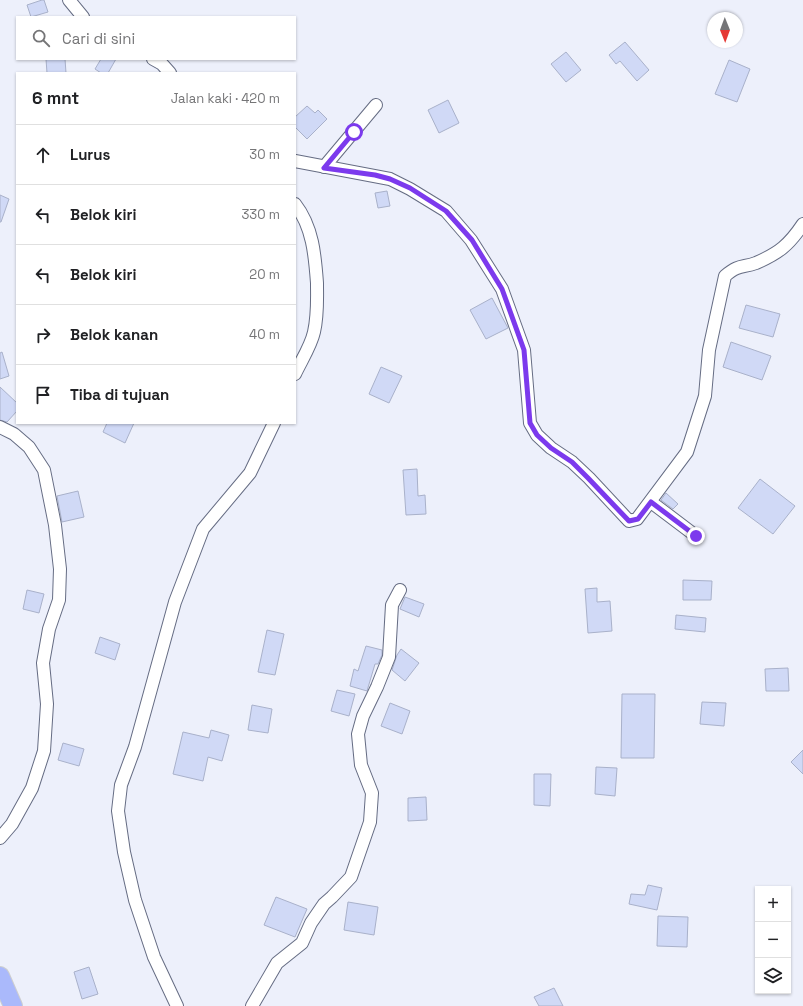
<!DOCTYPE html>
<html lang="id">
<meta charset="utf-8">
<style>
:root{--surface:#fff;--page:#f2f2f2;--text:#202124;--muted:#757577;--line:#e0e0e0}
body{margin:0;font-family:"Space Grotesk",sans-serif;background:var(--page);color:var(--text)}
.controls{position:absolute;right:12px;bottom:12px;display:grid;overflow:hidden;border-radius:0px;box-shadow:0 1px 3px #0004}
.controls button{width:36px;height:36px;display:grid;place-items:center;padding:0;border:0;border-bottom:1px solid var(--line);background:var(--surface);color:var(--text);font:20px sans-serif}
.compass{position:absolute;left:707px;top:12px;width:36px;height:36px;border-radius:50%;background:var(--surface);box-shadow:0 1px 3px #0004;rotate:179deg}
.stop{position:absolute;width:12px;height:12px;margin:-9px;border:3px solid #7c3aed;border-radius:50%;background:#fff}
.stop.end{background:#7c3aed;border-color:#fff;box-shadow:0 1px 4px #0008}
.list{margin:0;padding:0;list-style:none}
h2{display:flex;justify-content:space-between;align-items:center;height:52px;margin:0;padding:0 16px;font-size:17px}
h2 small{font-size:13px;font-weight:400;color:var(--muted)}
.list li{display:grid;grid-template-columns:26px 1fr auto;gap:12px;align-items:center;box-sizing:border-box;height:60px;padding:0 16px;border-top:1px solid var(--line)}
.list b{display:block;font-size:15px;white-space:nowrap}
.list em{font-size:13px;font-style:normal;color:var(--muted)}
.icon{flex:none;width:22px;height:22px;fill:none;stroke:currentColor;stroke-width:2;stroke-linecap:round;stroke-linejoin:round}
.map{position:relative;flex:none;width:803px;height:1006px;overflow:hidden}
.search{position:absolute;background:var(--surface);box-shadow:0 1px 3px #0004;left:16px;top:16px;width:280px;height:44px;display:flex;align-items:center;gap:10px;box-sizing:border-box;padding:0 14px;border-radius:0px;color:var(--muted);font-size:15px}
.panel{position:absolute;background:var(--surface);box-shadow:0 1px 3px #0004;left:16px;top:72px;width:280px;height:352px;border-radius:0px}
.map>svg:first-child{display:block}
.building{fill:#d0d9f6;stroke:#a9b1ca}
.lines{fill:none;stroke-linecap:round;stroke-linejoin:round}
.minor-casing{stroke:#656c83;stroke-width:14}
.primary-casing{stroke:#cdced0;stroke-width:20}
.minor{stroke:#fff;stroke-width:12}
.primary{stroke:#aab9fb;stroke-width:18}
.route{stroke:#7c3aed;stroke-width:5}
</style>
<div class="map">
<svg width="803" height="1006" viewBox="0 0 803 1006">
<rect width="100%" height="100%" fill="#edf0fb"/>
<!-- building -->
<g class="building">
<polygon points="42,0 44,0 48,12 31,17 27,5"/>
<polygon points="625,42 649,70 637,81 620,61 616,64 609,55"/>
<polygon points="566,52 581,70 566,82 551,64"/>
<polygon points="46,59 65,59 66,73 47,73"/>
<polygon points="101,59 116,59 108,73 101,73 95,69"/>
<polygon points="729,60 750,69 737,102 715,94"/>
<polygon points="448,100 459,123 439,133 428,110"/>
<polygon points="307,106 315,113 318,110 327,119 307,139 295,127 295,117"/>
<polygon points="387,191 390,206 378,208 375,193"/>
<polygon points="0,195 9,199 1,222 0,222"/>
<polygon points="492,298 508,328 486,339 470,310"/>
<polygon points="746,305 780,314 773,337 739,328"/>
<polygon points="731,342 771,356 762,380 723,367"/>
<polygon points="2,352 9,376 0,379 0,353"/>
<polygon points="381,367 402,376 389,403 369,394"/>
<polygon points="0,387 17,403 17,411 7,422 0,420"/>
<polygon points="107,423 134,423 125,443 103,432"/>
<polygon points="417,469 418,496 425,495 426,514 406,515 403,470"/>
<polygon points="760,479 795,506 773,534 738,508"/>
<polygon points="78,491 84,517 62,522 57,496"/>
<polygon points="666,493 678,504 673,509 661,500"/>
<polygon points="683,580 712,581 711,600 683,600"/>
<polygon points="597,588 597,602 610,601 612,631 588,633 585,589"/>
<polygon points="27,590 44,594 39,613 23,609"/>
<polygon points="405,597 424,604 419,617 400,609"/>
<polygon points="676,615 706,618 705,632 675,629"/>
<polygon points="267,630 284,634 275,675 258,672"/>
<polygon points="100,637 120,644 115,660 95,653"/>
<polygon points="366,646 382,650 382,655 378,664 375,664 367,691 350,686 354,669 358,671"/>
<polygon points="401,649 419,663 405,681 392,670 397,655"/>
<polygon points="788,668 789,691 766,691 765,669"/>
<polygon points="337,690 355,694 349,716 331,711"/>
<polygon points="622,694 655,694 654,758 621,758"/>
<polygon points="702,702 726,703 724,726 700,724"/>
<polygon points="390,703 410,711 402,734 381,726"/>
<polygon points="252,705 272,709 268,733 248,730"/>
<polygon points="211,730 229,735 222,761 208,757 203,781 173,774 183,732 209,738"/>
<polygon points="63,743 84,749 79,766 58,760"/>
<polygon points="803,750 803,774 791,762"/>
<polygon points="596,767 617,768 615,796 595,794"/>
<polygon points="534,774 551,774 550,806 534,805"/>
<polygon points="426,797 427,820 408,821 408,798"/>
<polygon points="648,885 662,888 657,910 629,904 631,894 645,895"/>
<polygon points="276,897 307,909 295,937 264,925"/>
<polygon points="348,902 378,907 374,935 344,930"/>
<polygon points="658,916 688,917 687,947 657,946"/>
<polygon points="89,967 98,994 82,999 74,972"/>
<polygon points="554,988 563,1006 539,1006 534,997"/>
</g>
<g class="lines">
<defs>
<g id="minor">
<polyline points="69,0 83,17"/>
<polyline points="153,59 162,64 170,73"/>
<path d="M 295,161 L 390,179 L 410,189 L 446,211 L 471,240 L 502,289 L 524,350 L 530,423 L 537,435 L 551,448 L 572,462 L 589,478 L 629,521 L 637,519 L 687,452 L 705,396 L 709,350 L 725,276 C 739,264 742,268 756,263 C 779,253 789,245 803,224"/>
<polyline points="324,167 376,105"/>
<path d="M 295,204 C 313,227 315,256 317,283 C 317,300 318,315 314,332 C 311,346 301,361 295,374"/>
<polyline points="0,427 14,434 29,447 44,470 55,525 60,569 59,600 49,629 43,663 47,704 44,751 32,788 12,824 0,838"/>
<polyline points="651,502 696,536"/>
<polyline points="177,1006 154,957 135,900 124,852 118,811 121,785 135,747 175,602 203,529 250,473 274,423"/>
<polyline points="252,1006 277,963 302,943 311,923 324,904 332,897 351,877 370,822 372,793 361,765 358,734 363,716 377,687 389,657 392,605 400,590"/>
</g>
<polyline id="primary" points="0,976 13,1006"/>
</defs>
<!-- minor casing -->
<use href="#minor" class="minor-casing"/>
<!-- primary casing -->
<use href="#primary" class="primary-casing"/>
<!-- minor -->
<use href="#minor" class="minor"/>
<!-- primary -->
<use href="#primary" class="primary"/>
</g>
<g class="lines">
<!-- route -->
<polyline class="route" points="354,132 324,168 375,175 390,179 410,188 446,211 472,240 502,289 524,350 530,423 537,435 551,448 572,462 588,478 629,521 638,519 651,502 696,536"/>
</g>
</svg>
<div class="controls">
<button>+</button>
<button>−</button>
<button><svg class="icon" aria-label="layers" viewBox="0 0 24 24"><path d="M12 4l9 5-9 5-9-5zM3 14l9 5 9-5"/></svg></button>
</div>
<svg class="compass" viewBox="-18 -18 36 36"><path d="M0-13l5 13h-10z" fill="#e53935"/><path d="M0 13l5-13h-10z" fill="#757577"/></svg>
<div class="stop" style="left:354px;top:132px"></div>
<div class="stop end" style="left:696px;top:536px"></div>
<div class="search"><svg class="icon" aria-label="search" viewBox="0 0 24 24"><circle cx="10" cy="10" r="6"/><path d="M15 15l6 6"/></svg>Cari di sini</div>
<section class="panel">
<h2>6 mnt<small>Jalan kaki · 420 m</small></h2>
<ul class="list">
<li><svg class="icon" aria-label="ahead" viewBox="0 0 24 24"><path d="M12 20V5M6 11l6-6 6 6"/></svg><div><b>Lurus</b></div><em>30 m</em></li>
<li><svg class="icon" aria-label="left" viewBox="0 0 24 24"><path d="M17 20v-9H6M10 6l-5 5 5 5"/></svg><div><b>Belok kiri</b></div><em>330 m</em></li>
<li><svg class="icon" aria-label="left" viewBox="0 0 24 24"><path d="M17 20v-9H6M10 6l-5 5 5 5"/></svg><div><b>Belok kiri</b></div><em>20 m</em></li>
<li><svg class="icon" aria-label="right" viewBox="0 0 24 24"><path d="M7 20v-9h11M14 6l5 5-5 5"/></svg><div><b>Belok kanan</b></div><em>40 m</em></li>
<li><svg class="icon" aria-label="arrive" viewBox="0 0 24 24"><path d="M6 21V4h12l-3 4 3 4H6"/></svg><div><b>Tiba di tujuan</b></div></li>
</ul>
</section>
</div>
